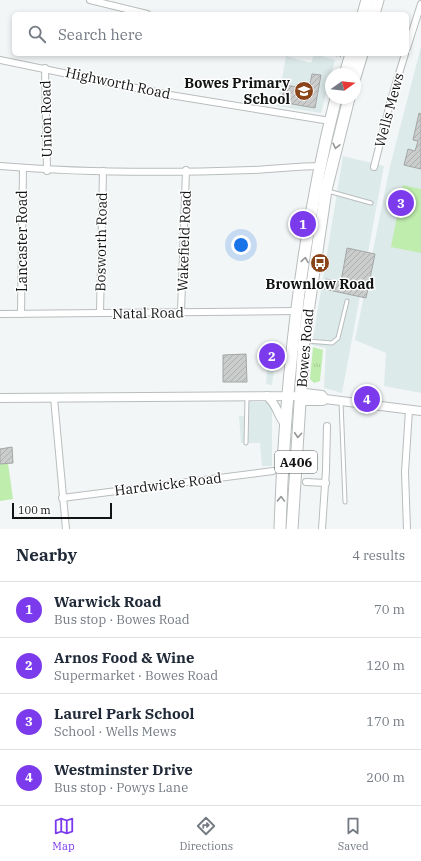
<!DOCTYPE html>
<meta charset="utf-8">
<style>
:root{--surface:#fff;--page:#f2f2f3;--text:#1f2937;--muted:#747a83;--line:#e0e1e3;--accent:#7c3aed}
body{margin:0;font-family:"IBM Plex Serif",serif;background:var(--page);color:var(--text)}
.compass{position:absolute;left:325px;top:68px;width:36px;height:36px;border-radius:50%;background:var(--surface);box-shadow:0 2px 6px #0003;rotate:75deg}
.scale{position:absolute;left:12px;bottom:10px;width:100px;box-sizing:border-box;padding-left:4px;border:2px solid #121413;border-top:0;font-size:11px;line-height:14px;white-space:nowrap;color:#121413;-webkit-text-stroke:3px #fff;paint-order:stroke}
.you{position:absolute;left:241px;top:245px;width:14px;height:14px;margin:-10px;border:3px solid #fff;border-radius:50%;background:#1a73e8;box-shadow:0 0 0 6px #1a73e833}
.badge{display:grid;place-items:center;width:26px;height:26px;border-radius:50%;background:var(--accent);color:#fff;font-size:13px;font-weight:700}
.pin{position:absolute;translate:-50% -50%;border:2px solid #fff;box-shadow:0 1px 4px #0006}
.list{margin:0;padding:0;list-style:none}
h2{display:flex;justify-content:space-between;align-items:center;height:52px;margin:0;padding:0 16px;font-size:17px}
h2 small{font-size:13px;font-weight:400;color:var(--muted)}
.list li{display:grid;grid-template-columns:26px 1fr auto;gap:12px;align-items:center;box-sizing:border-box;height:56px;padding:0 16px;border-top:1px solid var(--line)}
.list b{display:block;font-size:15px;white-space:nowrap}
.list p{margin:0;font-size:13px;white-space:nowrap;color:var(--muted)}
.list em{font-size:13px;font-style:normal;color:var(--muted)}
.icon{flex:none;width:22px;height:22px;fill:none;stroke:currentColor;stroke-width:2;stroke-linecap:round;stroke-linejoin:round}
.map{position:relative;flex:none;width:421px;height:529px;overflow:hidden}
.search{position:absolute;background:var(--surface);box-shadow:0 2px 6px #0003;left:12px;right:12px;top:12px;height:44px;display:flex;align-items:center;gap:10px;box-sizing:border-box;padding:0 14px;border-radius:6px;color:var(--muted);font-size:15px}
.sheet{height:276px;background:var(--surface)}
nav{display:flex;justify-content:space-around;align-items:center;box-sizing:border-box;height:56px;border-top:1px solid var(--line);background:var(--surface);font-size:11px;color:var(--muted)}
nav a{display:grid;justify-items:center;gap:2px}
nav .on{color:var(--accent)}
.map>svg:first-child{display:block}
.built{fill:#ddeaea}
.grass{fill:url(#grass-tufts)}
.park{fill:#bfedad}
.building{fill:url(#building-hatch);stroke:#a3a6a5}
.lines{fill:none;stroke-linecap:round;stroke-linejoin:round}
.lane-casing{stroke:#b9bdbd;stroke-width:5}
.street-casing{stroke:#b9bdbd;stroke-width:8}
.secondary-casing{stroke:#b9bdbd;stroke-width:10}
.highway-casing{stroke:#b9bdbd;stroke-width:13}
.path{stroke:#989b9b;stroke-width:1;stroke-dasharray:1 3;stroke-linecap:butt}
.lane{stroke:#fff;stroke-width:3}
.street{stroke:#fff;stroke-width:6}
.secondary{stroke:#fff;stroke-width:8}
.highway{stroke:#fff;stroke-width:11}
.oneway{stroke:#949595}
.labels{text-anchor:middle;stroke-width:3;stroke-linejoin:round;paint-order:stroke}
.shield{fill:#fff;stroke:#595a5a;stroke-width:1}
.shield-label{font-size:13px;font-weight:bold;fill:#121413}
.street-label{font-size:14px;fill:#121413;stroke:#fff}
.poi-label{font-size:14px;font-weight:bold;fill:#121413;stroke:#fff;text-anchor:end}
</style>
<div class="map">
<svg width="421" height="529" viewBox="0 0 421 529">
<defs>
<pattern id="grass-tufts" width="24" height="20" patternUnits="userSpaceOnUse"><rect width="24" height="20" fill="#bfedad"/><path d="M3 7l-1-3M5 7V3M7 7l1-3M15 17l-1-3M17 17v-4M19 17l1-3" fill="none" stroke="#a3ca94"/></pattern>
<pattern id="building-hatch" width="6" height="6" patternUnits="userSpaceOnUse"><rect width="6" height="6" fill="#cacdcc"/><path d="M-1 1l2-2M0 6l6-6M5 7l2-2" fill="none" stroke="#acafae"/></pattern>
</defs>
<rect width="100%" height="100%" fill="#f2f6f6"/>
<!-- built -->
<g class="built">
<polygon points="421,47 421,393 384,386 386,353 355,340 390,166"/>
<polygon points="314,54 335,60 321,113 277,106 286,56 311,63"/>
<polygon points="343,156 384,166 342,393 324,388 326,348 312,345"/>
<polygon points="269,346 277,347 272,385 266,384"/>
<polygon points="249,402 272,402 272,466 262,466 260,443 241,443 239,416 248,416"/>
</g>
<!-- grass -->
<polygon class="grass" points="313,347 323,350 320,381 314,383 310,379"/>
<!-- park -->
<g class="park">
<polygon points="403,185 421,189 421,253 391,247"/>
<polygon points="8,463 13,499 0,501 0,464"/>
</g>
<!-- building -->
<g class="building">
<polygon points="312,74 321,75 315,108 281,102 285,85 309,89"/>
<polygon points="419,113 421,114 421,169 404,165 408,149 415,151 418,141 413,140"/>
<polygon points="347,248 375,254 366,298 324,289 326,279 341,282"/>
<polygon points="246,354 247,382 223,382 223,355"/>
<polygon points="12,447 13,463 0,464 0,449"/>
</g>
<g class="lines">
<defs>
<g id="lane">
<polyline points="328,191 371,203"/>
<polyline points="307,341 332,343 338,338 347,301"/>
<polyline points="341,402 345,502"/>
<polyline points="246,443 247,398"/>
</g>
<g id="street">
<polyline points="90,0 147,14"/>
<polyline points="407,48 421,4"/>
<polyline points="0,60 170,95 330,121"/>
<polyline points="45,68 47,171"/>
<path d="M 0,166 C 83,173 168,173 252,170 C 275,169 298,166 322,166"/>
<polyline points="374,167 391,100 405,54"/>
<polyline points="181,312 186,170"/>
<polyline points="100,313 103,171"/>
<polyline points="0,314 296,311"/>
<polyline points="21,314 23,168"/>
<polyline points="54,398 66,529"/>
<polyline points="306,482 326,483"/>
<polyline points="62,498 273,471"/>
<polyline points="322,529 326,470 327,426"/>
<polyline points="407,529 405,472 409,410"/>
</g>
<g id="secondary">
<path d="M 267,396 C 277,404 277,414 285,424"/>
<polyline points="300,396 305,401 323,401 325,399 421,411"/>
<polyline points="0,398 300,396 305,393 322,395 325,399"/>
</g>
<g id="highway">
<polyline points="363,14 367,0"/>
<polyline points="374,14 378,0"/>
<polyline points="345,74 351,54"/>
<polyline points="355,77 362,54"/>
<path d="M 280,529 C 285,384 300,238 336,98"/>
<polyline points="292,529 304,339 326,190 349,98"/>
</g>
</defs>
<!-- lane casing -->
<use href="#lane" class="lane-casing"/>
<!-- street casing -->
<use href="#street" class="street-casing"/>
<!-- secondary casing -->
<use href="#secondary" class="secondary-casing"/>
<!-- highway casing -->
<use href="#highway" class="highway-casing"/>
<!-- path -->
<g class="path">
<polyline points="328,54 342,57"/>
<polyline points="356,92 358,85"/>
</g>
<!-- lane -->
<use href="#lane" class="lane"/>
<!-- street -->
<use href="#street" class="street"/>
<!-- secondary -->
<use href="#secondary" class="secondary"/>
<!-- highway -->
<use href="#highway" class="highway"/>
</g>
<!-- one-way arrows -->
<defs><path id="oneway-chevron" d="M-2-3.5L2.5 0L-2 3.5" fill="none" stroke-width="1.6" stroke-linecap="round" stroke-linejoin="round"/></defs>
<g class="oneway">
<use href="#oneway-chevron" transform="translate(336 146) rotate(103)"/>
<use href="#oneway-chevron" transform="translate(305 260) rotate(-81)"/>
<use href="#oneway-chevron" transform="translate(298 435) rotate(94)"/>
<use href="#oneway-chevron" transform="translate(281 499) rotate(-88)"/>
</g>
<!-- icons -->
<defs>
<symbol id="school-disc" viewBox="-11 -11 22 22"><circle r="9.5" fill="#89441a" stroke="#fff"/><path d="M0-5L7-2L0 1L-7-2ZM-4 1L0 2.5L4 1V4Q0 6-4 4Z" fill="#fff"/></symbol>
<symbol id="bus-disc" viewBox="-11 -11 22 22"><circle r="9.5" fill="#89441a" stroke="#fff"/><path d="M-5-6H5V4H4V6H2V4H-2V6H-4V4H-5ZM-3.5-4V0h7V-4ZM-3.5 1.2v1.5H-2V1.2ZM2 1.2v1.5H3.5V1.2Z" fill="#fff"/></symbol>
</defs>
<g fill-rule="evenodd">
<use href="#school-disc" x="293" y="80" width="22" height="22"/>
<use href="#bus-disc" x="309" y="252" width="22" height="22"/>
</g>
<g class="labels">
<!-- shield labels -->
<rect class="shield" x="275" y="451" width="42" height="22" rx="3"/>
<g class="shield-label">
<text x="296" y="467">A406</text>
</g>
<!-- street labels -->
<g class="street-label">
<text transform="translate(118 83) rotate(12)" y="5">Highworth Road</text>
<text transform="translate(389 110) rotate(-75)" y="5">Wells Mews</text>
<text transform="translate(46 119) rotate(-91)" y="5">Union Road</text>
<text transform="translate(22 241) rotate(-90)" y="5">Lancaster Road</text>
<text transform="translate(184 241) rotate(-88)" y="5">Wakefield Road</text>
<text transform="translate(101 242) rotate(-89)" y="5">Bosworth Road</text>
<text transform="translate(148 313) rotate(-1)" y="5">Natal Road</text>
<text transform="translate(305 348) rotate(-85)" y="5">Bowes Road</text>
<text transform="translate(168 484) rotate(-7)" y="5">Hardwicke Road</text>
</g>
<!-- poi labels -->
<g class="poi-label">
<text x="290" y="88">Bowes Primary<tspan x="290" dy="16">School</tspan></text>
<text x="320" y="289" text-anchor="middle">Brownlow Road</text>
</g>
</g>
</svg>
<svg class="compass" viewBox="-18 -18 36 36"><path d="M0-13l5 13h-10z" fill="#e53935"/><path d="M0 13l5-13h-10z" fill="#747a83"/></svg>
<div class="scale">100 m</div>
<div class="you"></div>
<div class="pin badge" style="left:303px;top:224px">1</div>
<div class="pin badge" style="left:272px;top:356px">2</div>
<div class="pin badge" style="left:401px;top:203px">3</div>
<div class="pin badge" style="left:367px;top:399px">4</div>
<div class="search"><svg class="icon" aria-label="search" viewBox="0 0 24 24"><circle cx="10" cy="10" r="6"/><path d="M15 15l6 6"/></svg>Search here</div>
</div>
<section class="sheet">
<h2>Nearby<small>4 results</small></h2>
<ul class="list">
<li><span class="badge">1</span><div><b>Warwick Road</b><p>Bus stop · Bowes Road</p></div><em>70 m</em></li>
<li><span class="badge">2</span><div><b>Arnos Food &amp; Wine</b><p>Supermarket · Bowes Road</p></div><em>120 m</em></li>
<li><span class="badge">3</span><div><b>Laurel Park School</b><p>School · Wells Mews</p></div><em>170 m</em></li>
<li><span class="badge">4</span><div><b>Westminster Drive</b><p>Bus stop · Powys Lane</p></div><em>200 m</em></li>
</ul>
</section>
<nav>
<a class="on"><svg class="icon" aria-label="map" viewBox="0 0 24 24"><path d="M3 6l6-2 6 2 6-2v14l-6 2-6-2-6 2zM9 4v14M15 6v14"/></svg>Map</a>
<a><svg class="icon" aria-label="directions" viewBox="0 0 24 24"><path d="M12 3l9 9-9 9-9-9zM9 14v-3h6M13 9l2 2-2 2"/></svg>Directions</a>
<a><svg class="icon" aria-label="saved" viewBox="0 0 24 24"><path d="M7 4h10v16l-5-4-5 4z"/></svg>Saved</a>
</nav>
